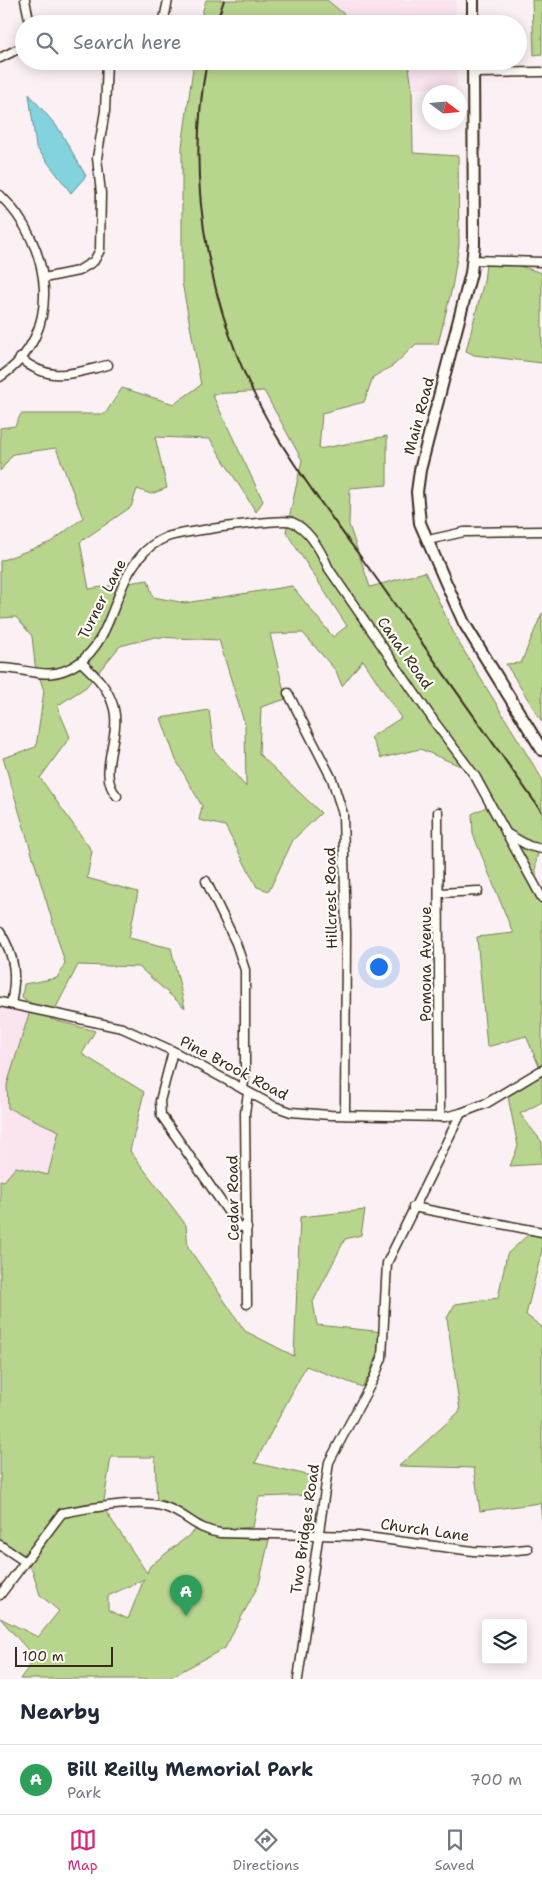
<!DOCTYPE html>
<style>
:root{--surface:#fff;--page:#f6f6f7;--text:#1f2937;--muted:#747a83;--line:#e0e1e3;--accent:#db2777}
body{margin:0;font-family:"Shantell Sans",sans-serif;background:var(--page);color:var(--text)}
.controls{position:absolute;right:15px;bottom:15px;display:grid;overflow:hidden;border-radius:5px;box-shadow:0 2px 12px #0003}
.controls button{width:45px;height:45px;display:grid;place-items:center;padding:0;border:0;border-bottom:1px solid var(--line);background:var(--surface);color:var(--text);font:25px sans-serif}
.compass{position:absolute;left:422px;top:85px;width:45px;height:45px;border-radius:50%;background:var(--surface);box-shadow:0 2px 12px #0003;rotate:106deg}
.scale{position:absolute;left:15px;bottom:12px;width:98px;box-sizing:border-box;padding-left:5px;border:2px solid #3b2a1e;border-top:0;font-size:14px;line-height:18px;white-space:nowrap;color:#3b2a1e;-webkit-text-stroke:4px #fdfcf7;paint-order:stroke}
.you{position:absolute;left:378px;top:966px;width:18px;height:18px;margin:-12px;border:4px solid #fff;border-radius:50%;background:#1a73e8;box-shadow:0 0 0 8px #1a73e833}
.badge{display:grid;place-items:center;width:32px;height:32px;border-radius:50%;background:var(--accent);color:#fff;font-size:16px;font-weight:700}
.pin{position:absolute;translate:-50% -41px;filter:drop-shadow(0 1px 2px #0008)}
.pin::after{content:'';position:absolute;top:26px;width:18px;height:15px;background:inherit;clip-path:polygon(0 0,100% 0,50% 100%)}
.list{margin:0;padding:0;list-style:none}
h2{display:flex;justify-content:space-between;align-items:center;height:65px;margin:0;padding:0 20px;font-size:21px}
h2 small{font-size:16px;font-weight:400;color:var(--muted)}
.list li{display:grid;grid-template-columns:32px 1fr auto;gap:15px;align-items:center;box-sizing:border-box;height:70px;padding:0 20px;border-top:1px solid var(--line)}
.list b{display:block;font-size:19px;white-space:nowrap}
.list p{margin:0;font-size:16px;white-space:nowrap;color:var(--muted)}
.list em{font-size:16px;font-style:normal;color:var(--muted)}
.icon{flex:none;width:28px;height:28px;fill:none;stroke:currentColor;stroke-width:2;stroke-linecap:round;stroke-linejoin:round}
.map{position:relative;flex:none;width:542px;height:1679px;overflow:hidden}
.search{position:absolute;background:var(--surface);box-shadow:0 2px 12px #0003;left:15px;right:15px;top:15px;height:55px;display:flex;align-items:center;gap:12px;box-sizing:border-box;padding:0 18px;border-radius:28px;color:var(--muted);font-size:19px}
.sheet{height:135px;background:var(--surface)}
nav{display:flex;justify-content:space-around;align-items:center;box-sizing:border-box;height:70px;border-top:1px solid var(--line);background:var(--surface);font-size:14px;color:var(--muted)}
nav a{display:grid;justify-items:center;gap:2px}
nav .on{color:var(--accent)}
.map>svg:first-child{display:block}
.built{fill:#f9e4f0}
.green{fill:#b8d58e;stroke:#7a8056;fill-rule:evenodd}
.water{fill:#82d3dd;stroke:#668f91}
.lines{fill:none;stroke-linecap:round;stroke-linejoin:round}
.minor-casing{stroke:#3b2a1e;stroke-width:11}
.major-casing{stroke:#3b2a1e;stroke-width:14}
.minor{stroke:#fdfcf7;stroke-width:8}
.major{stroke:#fdfcf7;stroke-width:10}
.rail{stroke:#3b2a1e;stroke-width:2}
.labels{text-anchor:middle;stroke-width:4.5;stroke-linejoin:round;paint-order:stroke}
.street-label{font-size:15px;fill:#3b2a1e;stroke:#fdfcf7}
</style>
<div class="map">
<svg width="542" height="1679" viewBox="0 0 542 1679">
<rect width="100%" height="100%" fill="#fbf1f4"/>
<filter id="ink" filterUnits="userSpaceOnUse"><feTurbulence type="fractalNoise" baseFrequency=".02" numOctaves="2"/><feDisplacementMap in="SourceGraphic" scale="10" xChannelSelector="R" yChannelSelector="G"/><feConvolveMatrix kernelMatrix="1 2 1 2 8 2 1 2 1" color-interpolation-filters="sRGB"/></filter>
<g filter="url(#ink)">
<!-- built -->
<g class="built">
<polygon points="327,0 456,0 456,24 352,24 350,18"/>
<polygon points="408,61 457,61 457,87 412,89"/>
<polygon points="0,1006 29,1012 7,1085 59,1131 47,1176 17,1167 4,1181 0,1180"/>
</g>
<!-- green -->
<g class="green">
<polygon points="206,0 327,0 350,19 352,24 199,24"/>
<polygon points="532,0 542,0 542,54 534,55"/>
<path d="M 194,61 L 408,61 L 412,89 L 413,153 L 458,156 L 459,245 L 452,288 L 438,344 L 416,344 L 394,365 L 373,377 L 364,402 L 322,413 L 319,449 L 387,436 L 387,485 L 350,488 L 349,525 L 370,587 L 425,572 L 456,638 L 542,779 L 542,845 C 531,862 537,882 542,901 L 542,1102 L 520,1114 L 542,1142 L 542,1164 L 510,1166 L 518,1146 L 507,1092 L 541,1071 L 526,1036 L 487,1047 L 477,937 L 513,933 L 473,834 L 472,814 L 490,805 L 470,770 L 420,749 L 381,758 L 371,737 L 401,718 L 363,660 L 342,686 L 336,671 L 303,633 L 270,634 L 286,699 L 261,707 L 259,754 L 321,813 L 293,840 L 269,891 L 257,887 L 225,826 L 199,820 L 202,806 L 176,760 L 161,718 L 209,710 L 214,750 L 246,787 L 245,725 L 219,640 L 155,637 L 120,646 L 86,687 L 57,706 L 70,737 L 40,778 L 92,851 L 87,878 L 138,892 L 129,938 L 171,948 L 185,1008 L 139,967 L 78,965 L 50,1019 L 95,1031 L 82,1054 L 144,1092 L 130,1151 L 186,1225 L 188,1247 L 245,1331 L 294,1356 L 300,1217 L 365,1210 L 361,1235 L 345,1239 L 313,1302 L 317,1325 L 384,1332 L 369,1376 L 362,1387 L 306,1366 L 255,1463 L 312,1476 L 314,1495 L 259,1497 L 253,1527 L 207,1531 L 157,1506 L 155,1457 L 111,1457 L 103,1507 L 147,1573 L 150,1566 L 197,1529 L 219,1537 L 269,1540 L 259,1584 L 225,1648 L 167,1679 L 20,1679 L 35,1658 L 0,1618 L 38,1637 L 59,1611 L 40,1595 L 32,1569 L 0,1545 L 0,1180 L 4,1181 L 16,1167 L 48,1175 L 59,1131 L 8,1108 L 7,1085 L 32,1004 L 22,997 L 24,984 L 57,978 L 65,963 L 3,758 L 36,747 L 44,691 L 35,664 L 32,636 L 16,617 L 0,618 L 0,561 L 51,542 L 83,518 L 56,448 L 13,454 L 0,471 L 0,428 L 15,426 L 21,414 L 105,414 L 122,388 L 174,404 L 201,385 L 182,282 L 182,147 ZM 264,391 L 302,460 L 286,532 L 347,626 L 333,637 L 292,586 L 185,603 L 153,597 L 148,580 L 89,589 L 80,542 L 131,507 L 137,489 L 151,494 L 167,488 L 155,437 L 210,439 L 256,512 L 263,501 L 212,394 ZM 144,1579 L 128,1619 L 108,1610 L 108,1596 Z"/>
<polygon points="487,256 542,273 542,363 474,355 466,351 484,281"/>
<polygon points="542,613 542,722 506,664 521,663"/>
<polygon points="529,1234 542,1235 542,1250 526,1315 542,1327 542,1519 540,1503 480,1511 474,1468 399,1466 460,1411 447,1318 455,1304 498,1298 507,1254"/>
</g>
<!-- water -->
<polygon class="water" points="29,94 59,129 86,176 71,193 36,147"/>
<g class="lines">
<defs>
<g id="minor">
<polyline points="25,0 30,24"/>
<polyline points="163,24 168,0"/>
<polyline points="0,58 24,46"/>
<polyline points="473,73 542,72"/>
<path d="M 0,195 C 51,244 66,333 0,377"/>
<polyline points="473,260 542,262"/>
<polyline points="44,278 78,271 94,261 100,250 101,193 97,158 105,111 107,61"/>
<path d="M 20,358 C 50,384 73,373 108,365"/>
<polyline points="428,540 464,532 542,531"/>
<path d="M 81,662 C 96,676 109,688 114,709 C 121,738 96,774 117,796"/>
<path d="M 0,668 C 30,668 48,683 77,664 C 113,641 113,587 140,557 C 147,548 157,541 167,537 C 181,532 281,518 292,522 C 309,529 322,553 329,569 L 436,724 L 475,776 L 542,898"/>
<polyline points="288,693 332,779 343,814 346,934 345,1115"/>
<polyline points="438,812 440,1117"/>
<polyline points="506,833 529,846 542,849"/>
<polyline points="206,881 236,943 245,970 245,1073 243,1089"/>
<polyline points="440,893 478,891"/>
<path d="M 0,932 C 15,956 17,976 11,1004"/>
<polyline points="0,1002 122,1028 173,1051 274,1106 291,1112 330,1115 445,1117 461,1113 487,1103 542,1070"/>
<polyline points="173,1051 160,1101 161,1115 238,1226 247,1228"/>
<polyline points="413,1207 542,1232"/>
<polyline points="247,1304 245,1113 248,1093"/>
<polyline points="0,1545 24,1561"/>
<path d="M 0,1595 L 62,1513 C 86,1508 143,1499 165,1507 C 187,1514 194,1529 220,1533 L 359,1536 L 473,1551 L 494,1552 L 528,1549"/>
<polyline points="298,1679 329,1462 374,1378 382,1358 387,1263 461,1113"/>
</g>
<g id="major">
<polyline points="473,0 473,24"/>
<polyline points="473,61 474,244 471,273 420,470 417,492 420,523 446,583 464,623 542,750"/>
</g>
</defs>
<!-- minor casing -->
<use href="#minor" class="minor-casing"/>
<!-- major casing -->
<use href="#major" class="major-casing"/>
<!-- minor -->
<use href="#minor" class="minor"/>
<!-- major -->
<use href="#major" class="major"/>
<!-- rail -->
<g class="rail">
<polyline points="216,24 224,0"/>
<path d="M 207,61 C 183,188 211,325 276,435 C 307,486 344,534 379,582 C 433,659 488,736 542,812"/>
</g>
</g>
</g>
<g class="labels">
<!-- street labels -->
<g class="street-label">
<text transform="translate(419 416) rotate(-75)" y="5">Main Road</text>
<text transform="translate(102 599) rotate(-63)" y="5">Turner Lane</text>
<text transform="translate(405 653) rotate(55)" y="5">Canal Road</text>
<text transform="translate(331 898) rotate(-91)" y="5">Hillcrest Road</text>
<text transform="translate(426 964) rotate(-90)" y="5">Pomona Avenue</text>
<text transform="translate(234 1068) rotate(28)" y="5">Pine Brook Road</text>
<text transform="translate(233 1198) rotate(-91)" y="5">Cedar Road</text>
<text transform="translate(305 1529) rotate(-82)" y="5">Two Bridges Road</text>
<text transform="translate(425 1530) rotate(8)" y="5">Church Lane</text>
</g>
</g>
</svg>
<div class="controls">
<button><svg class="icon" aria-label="layers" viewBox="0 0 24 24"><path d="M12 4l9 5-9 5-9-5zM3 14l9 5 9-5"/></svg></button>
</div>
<svg class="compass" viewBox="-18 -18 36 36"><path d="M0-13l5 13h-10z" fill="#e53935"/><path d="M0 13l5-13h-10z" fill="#747a83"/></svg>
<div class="scale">100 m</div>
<div class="you"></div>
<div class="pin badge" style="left:186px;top:1616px;background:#2e9e5b">A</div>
<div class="search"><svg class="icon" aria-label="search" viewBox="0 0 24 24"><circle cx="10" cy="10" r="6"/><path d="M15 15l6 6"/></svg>Search here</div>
</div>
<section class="sheet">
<h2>Nearby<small></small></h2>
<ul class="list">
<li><span class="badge" style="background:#2e9e5b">A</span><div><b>Bill Reilly Memorial Park</b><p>Park</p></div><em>700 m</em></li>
</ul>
</section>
<nav>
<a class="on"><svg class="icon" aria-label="map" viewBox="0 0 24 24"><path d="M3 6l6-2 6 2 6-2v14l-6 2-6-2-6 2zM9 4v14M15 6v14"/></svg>Map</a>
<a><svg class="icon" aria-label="directions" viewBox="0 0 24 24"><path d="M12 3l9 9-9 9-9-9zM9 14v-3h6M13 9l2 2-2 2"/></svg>Directions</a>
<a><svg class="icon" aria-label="saved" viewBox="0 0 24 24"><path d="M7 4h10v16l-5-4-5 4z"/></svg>Saved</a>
</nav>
